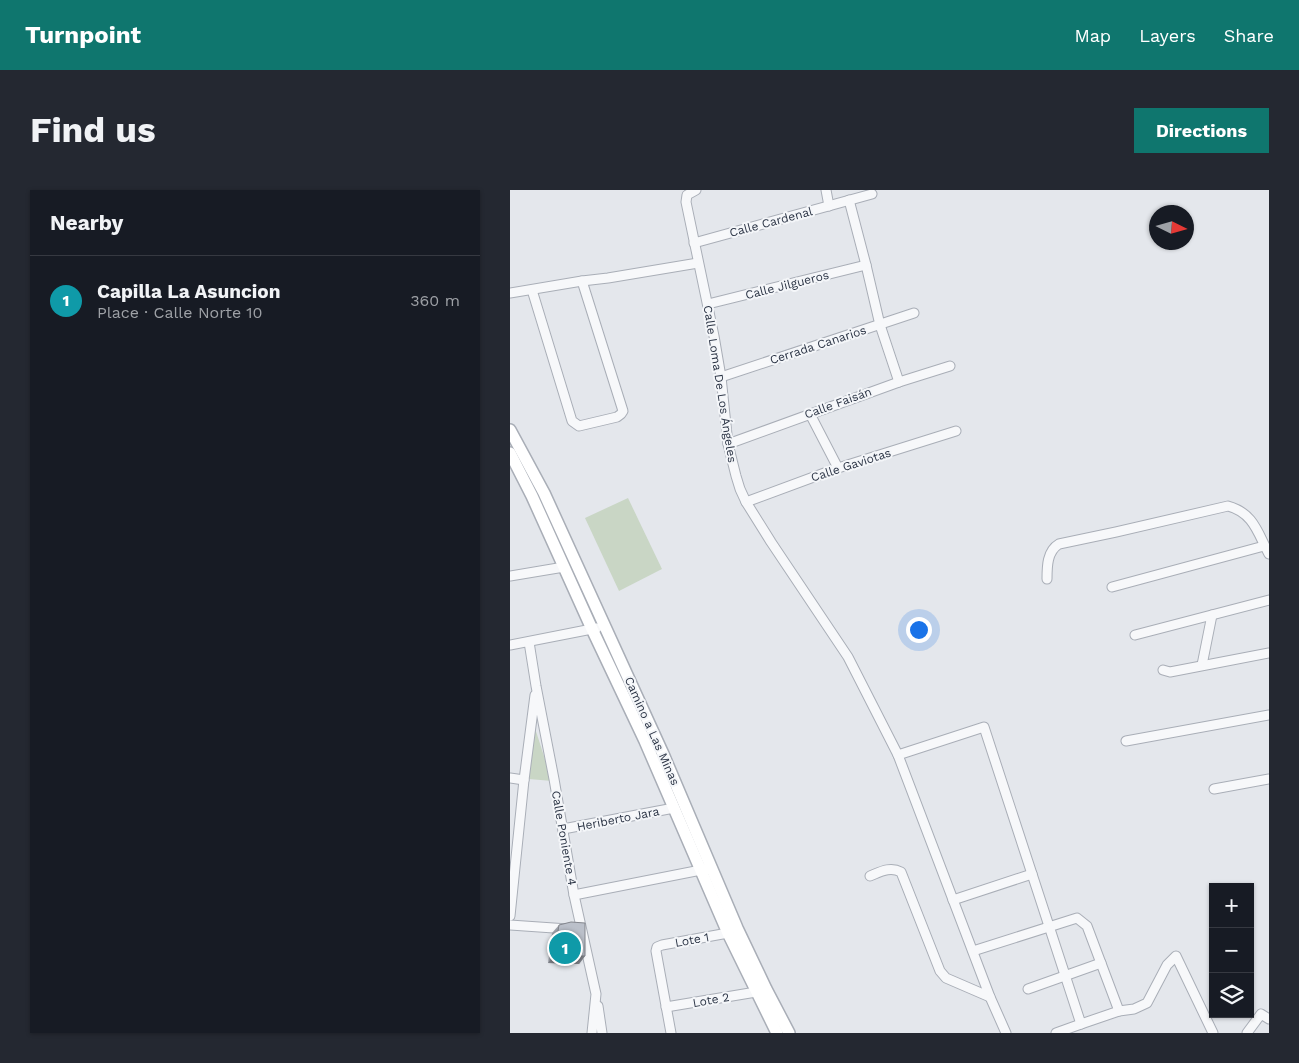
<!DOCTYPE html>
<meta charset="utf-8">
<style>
:root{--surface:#171b24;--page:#242831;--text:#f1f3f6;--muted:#9ea1a6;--line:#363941;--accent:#0f766e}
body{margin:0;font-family:"Work Sans",sans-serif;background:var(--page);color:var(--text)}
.controls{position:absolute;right:15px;bottom:15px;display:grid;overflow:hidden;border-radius:0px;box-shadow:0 1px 4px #0004}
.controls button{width:45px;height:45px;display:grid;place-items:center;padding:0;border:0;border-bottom:1px solid var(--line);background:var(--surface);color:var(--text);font:25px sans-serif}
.compass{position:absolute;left:639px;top:15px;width:45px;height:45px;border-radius:50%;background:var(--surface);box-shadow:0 1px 4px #0004;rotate:95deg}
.you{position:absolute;left:408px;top:439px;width:18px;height:18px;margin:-12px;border:4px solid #fff;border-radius:50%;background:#1a73e8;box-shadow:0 0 0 8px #1a73e833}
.badge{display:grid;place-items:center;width:32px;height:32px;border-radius:50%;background:var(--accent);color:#fff;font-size:16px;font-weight:700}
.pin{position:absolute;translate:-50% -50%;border:2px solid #fff;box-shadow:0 1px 5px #0006}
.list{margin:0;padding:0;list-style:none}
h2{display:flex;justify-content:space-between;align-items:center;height:65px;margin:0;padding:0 20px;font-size:21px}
h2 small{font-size:16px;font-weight:400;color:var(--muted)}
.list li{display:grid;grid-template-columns:32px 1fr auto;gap:15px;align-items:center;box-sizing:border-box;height:90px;padding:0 20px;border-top:1px solid var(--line)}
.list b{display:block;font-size:19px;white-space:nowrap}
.list p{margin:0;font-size:16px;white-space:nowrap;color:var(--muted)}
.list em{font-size:16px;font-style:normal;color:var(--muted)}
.icon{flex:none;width:28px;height:28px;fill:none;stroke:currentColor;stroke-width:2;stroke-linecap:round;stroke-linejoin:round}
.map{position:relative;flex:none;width:759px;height:843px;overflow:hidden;border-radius:0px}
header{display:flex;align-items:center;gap:30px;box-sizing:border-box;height:70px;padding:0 25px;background:var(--accent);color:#fff}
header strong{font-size:24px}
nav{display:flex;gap:28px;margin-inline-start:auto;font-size:18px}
.intro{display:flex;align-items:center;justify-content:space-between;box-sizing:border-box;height:120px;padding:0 30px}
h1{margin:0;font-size:35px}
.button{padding:12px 22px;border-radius:0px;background:var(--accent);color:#fff;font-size:18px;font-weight:700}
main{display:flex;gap:30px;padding:0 30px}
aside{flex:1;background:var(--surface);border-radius:0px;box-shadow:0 1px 4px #0004}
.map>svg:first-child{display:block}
.green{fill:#c9d6c5}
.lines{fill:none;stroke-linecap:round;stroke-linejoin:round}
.street-casing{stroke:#a9aeb7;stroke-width:11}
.secondary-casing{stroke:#a9aeb7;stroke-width:14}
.street{stroke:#f7f8fa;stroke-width:9}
.secondary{stroke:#fff;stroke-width:11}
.wall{fill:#a1a5ae}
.shaded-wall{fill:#83868d}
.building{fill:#bbc0ca;stroke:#83868d}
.labels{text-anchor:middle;stroke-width:4;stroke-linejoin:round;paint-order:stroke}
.street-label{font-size:12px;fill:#2b3445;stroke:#f4f6f9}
</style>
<header>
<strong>Turnpoint</strong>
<nav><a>Map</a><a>Layers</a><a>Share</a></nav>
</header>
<div class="intro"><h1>Find us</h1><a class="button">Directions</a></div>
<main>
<aside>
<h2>Nearby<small></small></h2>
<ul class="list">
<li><span class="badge" style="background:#0f9aa8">1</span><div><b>Capilla La Asuncion</b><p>Place · Calle Norte 10</p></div><em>360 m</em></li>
</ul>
</aside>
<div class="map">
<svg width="759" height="843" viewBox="0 0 759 843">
<rect width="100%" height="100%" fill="#e4e7ec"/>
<!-- green -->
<g class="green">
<polygon points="118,308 152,379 109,401 75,328"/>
<polygon points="23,532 42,591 19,589"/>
</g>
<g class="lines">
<defs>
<g id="street">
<polyline points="186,0 177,5 176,12 204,146 211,187 218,254 226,286 230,299 236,312 261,352 338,467 388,565 480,807 496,843"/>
<polyline points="316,0 319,16"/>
<polyline points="339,10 356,75 370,135 389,192"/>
<polyline points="184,53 362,4"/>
<polyline points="22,100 62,231 69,236 107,227 111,224 113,221 72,91"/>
<polyline points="0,103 72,91 98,88 188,73"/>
<polyline points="198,114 356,75"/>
<polyline points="211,187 404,123"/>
<polyline points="300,224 328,278"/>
<polyline points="218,254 389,192 440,176"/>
<polyline points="236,312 328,278 446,241"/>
<polyline points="0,386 54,377"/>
<path d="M 537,389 C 537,377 537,361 549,354 L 606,342 L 718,316 C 744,323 748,344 759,364"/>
<polyline points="602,397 754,356"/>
<polyline points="625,445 759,410"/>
<polyline points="19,452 26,496 44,589 64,705 86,804 82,843"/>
<polyline points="0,455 87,438"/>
<polyline points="692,475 702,425"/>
<polyline points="653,480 660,482 759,463"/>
<polyline points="616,551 759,525"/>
<polyline points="388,565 474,537 571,834 546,843"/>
<polyline points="0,588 14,590"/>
<polyline points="704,599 759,589"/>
<polyline points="53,639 164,618"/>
<path d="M 360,686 C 370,682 380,676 391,682 L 430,781 L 436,788 L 480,807"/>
<polyline points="64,705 196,679"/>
<polyline points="443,710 522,684"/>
<polyline points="0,726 14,590 25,505"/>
<polyline points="0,735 58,739"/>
<polyline points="463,761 567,728 577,736 609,821 571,834"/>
<polyline points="518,799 591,773"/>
<polyline points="88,816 92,843"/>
<polyline points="156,817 246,802"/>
<polyline points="609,821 624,819 637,813 657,775 666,766 703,843"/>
<polyline points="161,843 146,761 147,757 152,755 218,743"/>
<polyline points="737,843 751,824 759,829"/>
</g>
<g id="secondary">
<polyline points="0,240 34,303 153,564 227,738 256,799 279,843"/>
<polyline points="0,263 22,306 82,439 135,551 218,743 267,843"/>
</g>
</defs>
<!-- street casing -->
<use href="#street" class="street-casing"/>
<!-- secondary casing -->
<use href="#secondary" class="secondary-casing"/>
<!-- street -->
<use href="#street" class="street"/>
<!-- secondary -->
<use href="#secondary" class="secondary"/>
</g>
<!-- wall -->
<polygon class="wall" points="49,735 75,766 69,774 38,773 42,743"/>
<!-- shaded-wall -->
<polygon class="shaded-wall" points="44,765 75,766 69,774 38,773"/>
<!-- building -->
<polygon class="building" points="61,732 75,733 75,766 44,765 49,735"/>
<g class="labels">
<!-- street labels -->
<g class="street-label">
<text transform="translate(261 32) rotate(-15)" y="4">Calle Cardenal</text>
<text transform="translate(277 95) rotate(-14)" y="4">Calle Jilgueros</text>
<text transform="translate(308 155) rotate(-18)" y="4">Cerrada Canarios</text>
<text transform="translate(210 194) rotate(81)" y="4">Calle Loma De Los Ángeles</text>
<text transform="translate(328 213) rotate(-20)" y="4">Calle Faisán</text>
<text transform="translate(341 275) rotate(-18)" y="4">Calle Gaviotas</text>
<text transform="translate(142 541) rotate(66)" y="4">Camino a Las Minas</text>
<text transform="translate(108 629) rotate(-11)" y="4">Heriberto Jara</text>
<text transform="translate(54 648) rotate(80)" y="4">Calle Poniente 4</text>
<text transform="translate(182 750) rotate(-10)" y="4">Lote 1</text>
<text transform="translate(201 810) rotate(-10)" y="4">Lote 2</text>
</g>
</g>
</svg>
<div class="controls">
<button>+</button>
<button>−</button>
<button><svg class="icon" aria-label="layers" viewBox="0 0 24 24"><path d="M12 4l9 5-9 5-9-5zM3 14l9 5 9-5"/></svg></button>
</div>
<svg class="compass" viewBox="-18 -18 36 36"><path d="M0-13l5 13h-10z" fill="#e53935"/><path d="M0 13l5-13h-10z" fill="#9ea1a6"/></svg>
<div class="you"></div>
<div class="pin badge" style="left:55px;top:758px;background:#0f9aa8">1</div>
</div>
</main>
